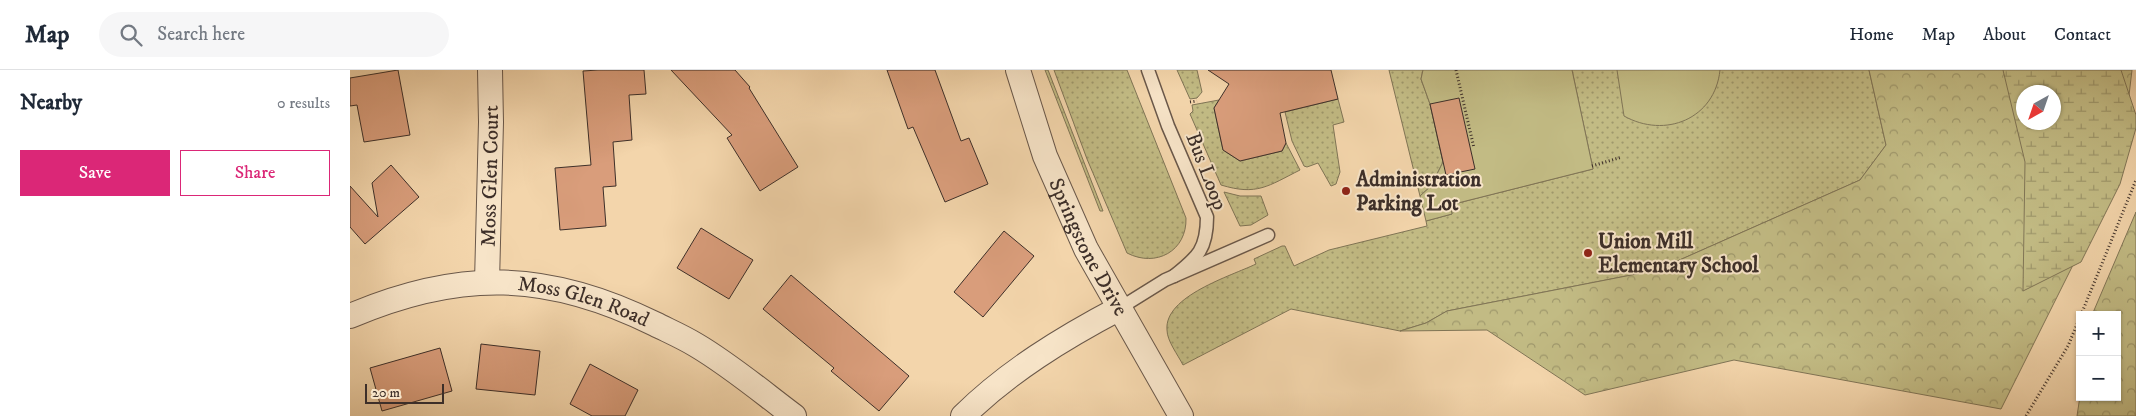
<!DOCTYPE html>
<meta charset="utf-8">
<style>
:root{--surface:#fff;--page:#f6f6f7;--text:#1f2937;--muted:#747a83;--line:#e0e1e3;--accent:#db2777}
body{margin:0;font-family:"IM FELL DW Pica",serif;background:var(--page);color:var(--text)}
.controls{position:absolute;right:15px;bottom:15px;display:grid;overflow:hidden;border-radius:0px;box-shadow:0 1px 4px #0004}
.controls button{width:45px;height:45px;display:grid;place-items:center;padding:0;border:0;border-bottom:1px solid var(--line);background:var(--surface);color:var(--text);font:25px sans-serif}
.compass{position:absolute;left:1666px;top:15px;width:45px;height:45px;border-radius:50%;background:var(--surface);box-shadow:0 1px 4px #0004;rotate:220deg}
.scale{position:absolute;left:15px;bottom:12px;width:79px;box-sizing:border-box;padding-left:5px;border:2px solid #3d2f29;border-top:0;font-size:14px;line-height:18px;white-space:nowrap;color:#3d2f29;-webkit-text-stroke:4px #f7e4c8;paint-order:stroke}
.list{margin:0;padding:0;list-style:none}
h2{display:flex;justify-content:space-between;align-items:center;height:65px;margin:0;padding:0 20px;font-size:21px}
h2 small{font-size:16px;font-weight:400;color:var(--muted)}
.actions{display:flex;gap:10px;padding:15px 20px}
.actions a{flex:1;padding:11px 0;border:1px solid var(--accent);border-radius:0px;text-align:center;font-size:18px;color:var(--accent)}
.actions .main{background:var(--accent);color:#fff}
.icon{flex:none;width:28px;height:28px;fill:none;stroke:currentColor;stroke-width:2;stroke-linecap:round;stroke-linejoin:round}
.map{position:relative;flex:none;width:1786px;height:346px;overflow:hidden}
header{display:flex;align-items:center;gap:30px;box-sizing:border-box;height:70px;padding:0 25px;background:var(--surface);border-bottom:1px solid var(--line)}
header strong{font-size:24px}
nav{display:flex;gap:28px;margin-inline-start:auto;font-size:18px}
.search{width:350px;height:45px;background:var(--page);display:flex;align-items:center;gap:12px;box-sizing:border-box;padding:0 18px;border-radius:28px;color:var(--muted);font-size:19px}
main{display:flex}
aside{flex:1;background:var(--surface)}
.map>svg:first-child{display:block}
.grass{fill:url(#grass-dots);stroke:#807556}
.forest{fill:url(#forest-crowns);stroke:#807556;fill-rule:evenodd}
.wetland{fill:url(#wetland-marsh);stroke:#807556;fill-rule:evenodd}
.park{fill:#c2bb84;stroke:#807556}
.building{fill:#d99d7b;stroke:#3d2f29}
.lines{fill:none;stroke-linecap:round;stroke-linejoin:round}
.lane-casing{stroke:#6a584a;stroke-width:15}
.street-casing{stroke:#6a584a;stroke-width:26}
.path{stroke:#3d2f29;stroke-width:3;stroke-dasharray:1 2.5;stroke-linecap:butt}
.lane{stroke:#f7e4c8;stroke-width:12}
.street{stroke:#f7e4c8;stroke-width:24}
.poi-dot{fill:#8f2418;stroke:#f7e4c8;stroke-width:2}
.labels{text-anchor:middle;stroke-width:4;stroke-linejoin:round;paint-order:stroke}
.street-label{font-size:21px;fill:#3d2f29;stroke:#f7e4c8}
.poi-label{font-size:21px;font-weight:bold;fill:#3d2f29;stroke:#f7e4c8;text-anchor:start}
</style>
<header>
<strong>Map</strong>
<div class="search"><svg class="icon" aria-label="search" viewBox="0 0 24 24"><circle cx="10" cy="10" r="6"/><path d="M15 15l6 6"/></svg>Search here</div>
<nav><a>Home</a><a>Map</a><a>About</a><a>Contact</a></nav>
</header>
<main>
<aside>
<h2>Nearby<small>0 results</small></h2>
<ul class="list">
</ul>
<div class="actions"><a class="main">Save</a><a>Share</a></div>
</aside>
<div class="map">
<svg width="1786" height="346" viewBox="0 0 1786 346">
<defs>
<pattern id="grass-dots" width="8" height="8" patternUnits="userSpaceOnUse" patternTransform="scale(1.25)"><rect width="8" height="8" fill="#c2bb84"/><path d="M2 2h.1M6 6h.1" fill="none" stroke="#9f986c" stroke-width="1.8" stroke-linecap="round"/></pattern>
<pattern id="forest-crowns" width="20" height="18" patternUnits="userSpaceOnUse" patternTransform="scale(1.25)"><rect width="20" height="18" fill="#c2bb84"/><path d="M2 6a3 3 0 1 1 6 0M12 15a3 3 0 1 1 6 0" fill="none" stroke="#9f986c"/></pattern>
<pattern id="wetland-marsh" width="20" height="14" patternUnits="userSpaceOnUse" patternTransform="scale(1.25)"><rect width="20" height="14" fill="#c2bb84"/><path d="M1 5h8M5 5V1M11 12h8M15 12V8" fill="none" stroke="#9f986c"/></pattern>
</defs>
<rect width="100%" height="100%" fill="#f3d5ab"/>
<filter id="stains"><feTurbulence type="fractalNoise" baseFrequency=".004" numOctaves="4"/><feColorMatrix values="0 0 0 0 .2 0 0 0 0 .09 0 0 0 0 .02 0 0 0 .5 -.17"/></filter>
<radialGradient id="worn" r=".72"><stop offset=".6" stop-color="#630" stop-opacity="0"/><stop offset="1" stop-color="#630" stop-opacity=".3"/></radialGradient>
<!-- grass -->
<g class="grass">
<polygon points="695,0 698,0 753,141 750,141"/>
<path d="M 704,0 L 777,0 L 836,148 C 837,181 806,198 777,183 L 737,89 Z"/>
<polygon points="827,0 847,0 852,22 847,28 840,29"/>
<polygon points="1039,0 1073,0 1071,9 1080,34 1093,92 1081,116 1070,126"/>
<path d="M 1222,0 L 1519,0 L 1536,75 L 1510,110 L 1307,200 L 1097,241 L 1076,253 L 1050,261 L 941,239 L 833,295 C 828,285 817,271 817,260 C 814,226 881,206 906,194 L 904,189 L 932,176 L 935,176 L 944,196 L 979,180 L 1077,156 L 1076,151 L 1102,144 L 1100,135 L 1243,99 Z"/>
<polygon points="988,29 994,52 983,55 990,102 986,114 981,116 968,93 957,97 954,96 942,71 935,42"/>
<path d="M 869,30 L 864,38 L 873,80 L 890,91 L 932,81 L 936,73 L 950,100 C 918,116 907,126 871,115 L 840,44 L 843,41 L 842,35 Z"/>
<polygon points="874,122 890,126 911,126 918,145 901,155 890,156"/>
</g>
<!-- forest -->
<g class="forest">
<path d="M 1519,0 L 1782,0 L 1770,101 L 1651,339 L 1384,290 L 1235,325 L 1137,260 L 1050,261 L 1076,253 L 1097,241 L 1307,200 L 1510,110 L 1536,75 ZM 1674,22 L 1704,22 L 1704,52 L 1674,52 Z"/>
<polygon points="1786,142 1786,346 1727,346 1730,326 1767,327 1767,245 1742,245"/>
</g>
<!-- wetland -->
<path class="wetland" d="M 1653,0 L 1771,0 L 1786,45 L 1786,58 L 1770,114 L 1731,192 L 1673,221 L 1675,92 ZM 1674,22 L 1704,22 L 1704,52 L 1674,52 Z"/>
<!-- park -->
<g class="park">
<polygon points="1073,0 1222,0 1243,99 1100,135 1102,144 1076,151 1070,126 1081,116 1093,92 1080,34 1071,9"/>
<path d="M 1267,0 L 1370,0 C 1365,49 1315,69 1274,46 Z"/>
</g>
<!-- building -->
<g class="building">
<polygon points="48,0 60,65 14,72 7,35 0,36 0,8"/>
<polygon points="248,0 294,0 296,24 279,25 282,70 263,72 266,116 253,117 256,156 210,160 205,98 241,95 233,1"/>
<polygon points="321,0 385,0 400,17 399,18 448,97 410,121 377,68 382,65"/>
<polygon points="537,0 585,0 611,71 619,68 638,114 595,132 563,57 558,59"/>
<polygon points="858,0 981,0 988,29 930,43 936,73 932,81 890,91 873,80 864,38 879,14"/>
<polygon points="1109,28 1125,99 1096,105 1080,34"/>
<polygon points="41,95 69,127 15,174 0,157 0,116 28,147 22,113"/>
<polygon points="351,158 403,190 379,229 327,198"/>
<polygon points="654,161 684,186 633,247 604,222"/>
<polygon points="441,205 559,306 529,341 481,301 484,298 413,239"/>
<polygon points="131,274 190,281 185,325 126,319"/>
<polygon points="90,278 102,321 32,341 20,298"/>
<polygon points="240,294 288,320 275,346 242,346 220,334"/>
</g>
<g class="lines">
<defs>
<g id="lane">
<path d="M 798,0 L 818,56 L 857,147 C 857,179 848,187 824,206"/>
<polyline points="770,238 815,210 918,165"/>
</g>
<g id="street">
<path id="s1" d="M 668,0 L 695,86 L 736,179 L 831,346"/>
<path id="s2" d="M 137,212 L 141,52 L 140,0"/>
<path id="s3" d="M 0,246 C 110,199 198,201 305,254 C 319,261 333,267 346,275 C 380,295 412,322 444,346"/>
<path d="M 613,346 C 659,301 713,268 770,238"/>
</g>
</defs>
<!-- lane casing -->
<use href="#lane" class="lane-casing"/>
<!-- street casing -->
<use href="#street" class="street-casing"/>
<!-- path -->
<g class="path">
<polyline points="1106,0 1124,78"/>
<polyline points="840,32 847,31"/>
<polyline points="1242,96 1272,87"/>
<polyline points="1731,245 1786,110"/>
<polyline points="1676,346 1718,276 1730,247"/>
</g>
<!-- lane -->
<use href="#lane" class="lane"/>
<!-- street -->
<use href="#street" class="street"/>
</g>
<!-- markers -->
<g class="poi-dot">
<circle cx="996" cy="121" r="5"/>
<circle cx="1238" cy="183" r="5"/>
</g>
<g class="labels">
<!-- street labels -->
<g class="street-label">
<text transform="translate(857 101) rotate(69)" y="7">Bus Loop</text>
<text dy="7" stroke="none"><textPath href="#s2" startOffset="106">Moss Glen Court</textPath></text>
<text dy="7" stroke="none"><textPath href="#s1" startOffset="191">Springstone Drive</textPath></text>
<text dy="7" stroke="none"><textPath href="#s3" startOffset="241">Moss Glen Road</textPath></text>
</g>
<!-- poi labels -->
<g class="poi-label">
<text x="1006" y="116">Administration<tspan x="1006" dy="24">Parking Lot</tspan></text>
<text x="1248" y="178">Union Mill<tspan x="1248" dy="24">Elementary School</tspan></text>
</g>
</g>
<rect width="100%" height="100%" filter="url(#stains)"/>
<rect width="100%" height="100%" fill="url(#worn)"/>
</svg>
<div class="controls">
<button>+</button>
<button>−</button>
</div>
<svg class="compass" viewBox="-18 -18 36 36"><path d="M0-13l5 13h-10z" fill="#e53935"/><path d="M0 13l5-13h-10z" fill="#747a83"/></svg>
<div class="scale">20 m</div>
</div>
</main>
